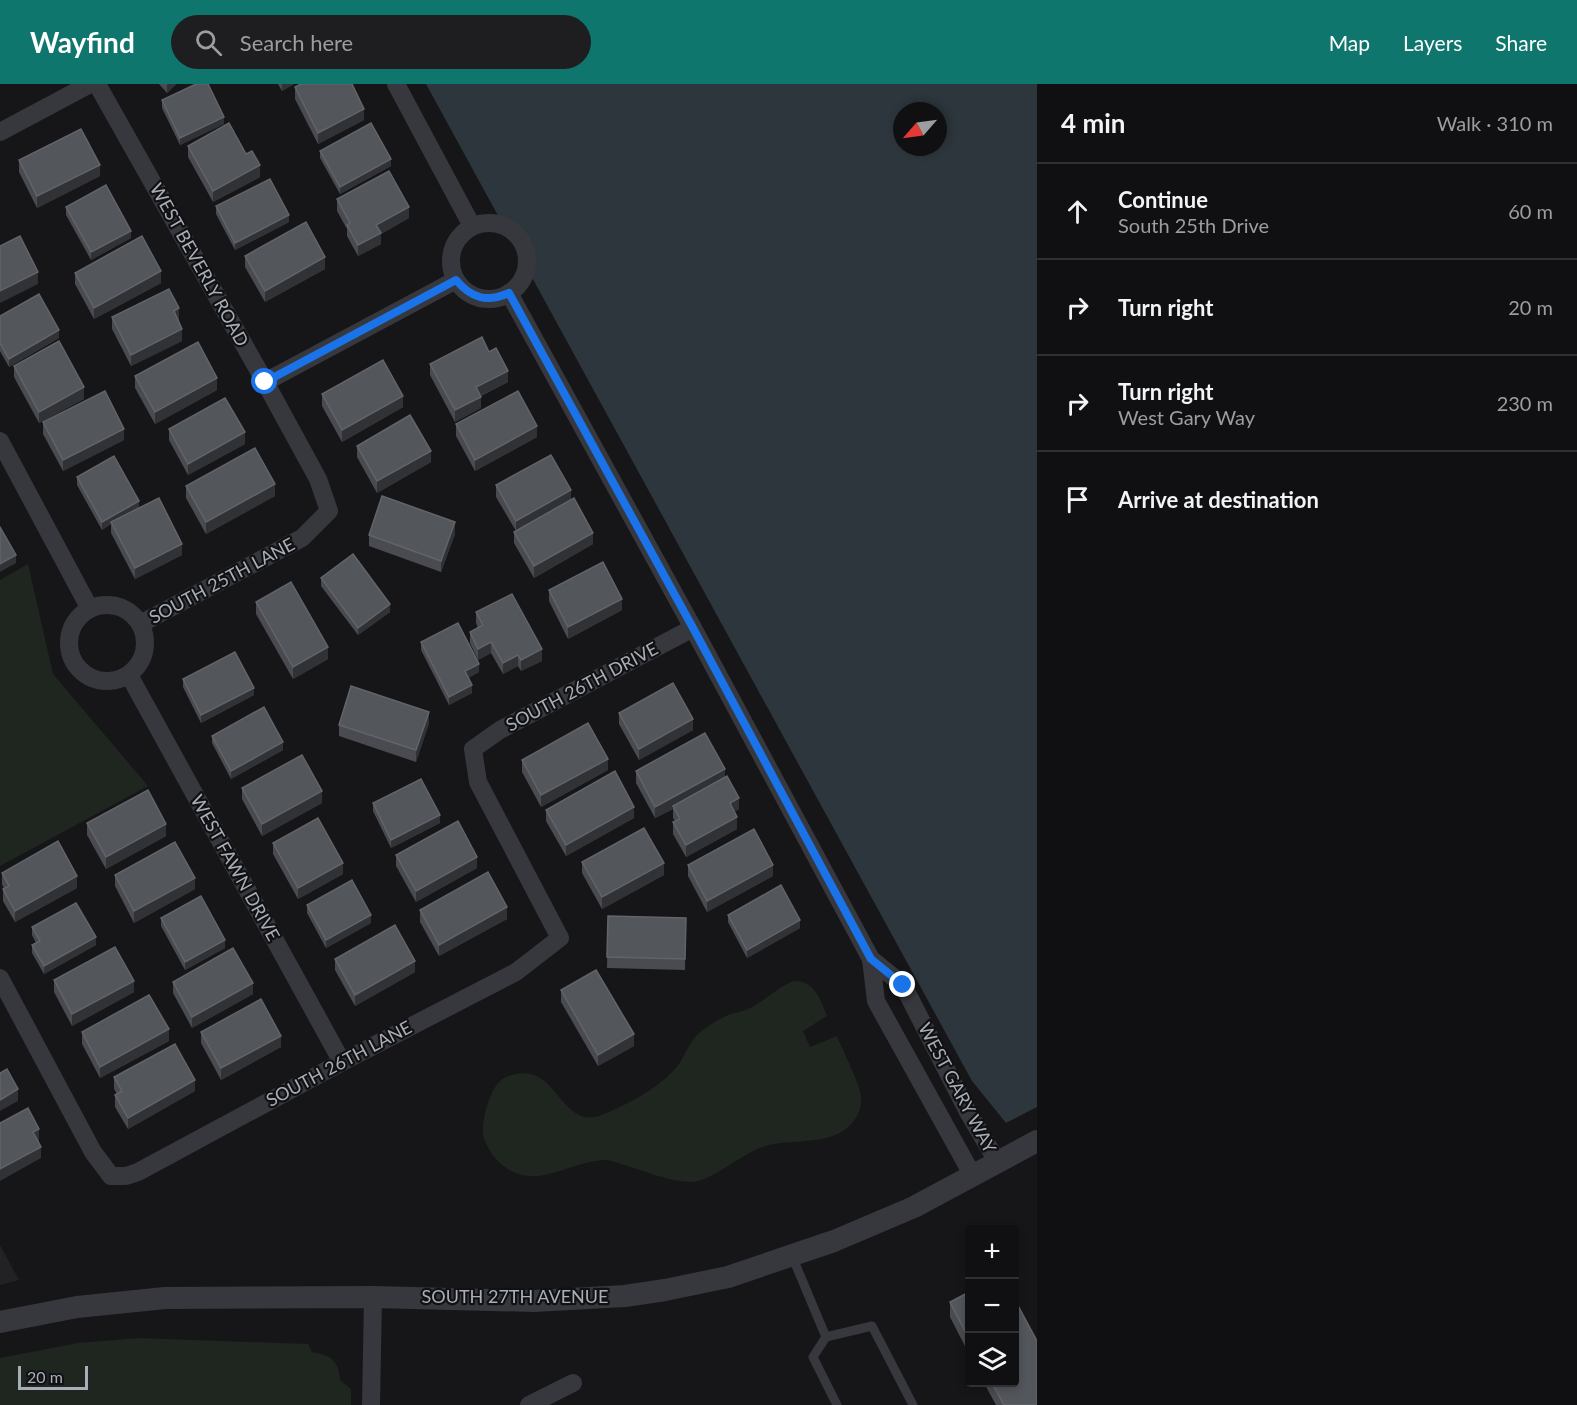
<!DOCTYPE html>
<meta charset="utf-8">
<style>
:root{--surface:#101012;--page:#1e1e20;--text:#f1f3f6;--muted:#9c9d9f;--line:#303032;--accent:#0f766e}
body{margin:0;font-family:Lato,sans-serif;background:var(--page);color:var(--text)}
.controls{position:absolute;right:18px;bottom:18px;display:grid;overflow:hidden;border-radius:6px;box-shadow:0 3px 9px #0003}
.controls button{width:54px;height:54px;display:grid;place-items:center;padding:0;border:0;border-bottom:2px solid var(--line);background:var(--surface);color:var(--text);font:30px sans-serif}
.compass{position:absolute;left:893px;top:18px;width:54px;height:54px;border-radius:50%;background:var(--surface);box-shadow:0 3px 9px #0003;rotate:242deg}
.scale{position:absolute;left:18px;bottom:15px;width:70px;box-sizing:border-box;padding-left:6px;border:3px solid #a8aeb8;border-top:0;font-size:16px;line-height:21px;white-space:nowrap;color:#a8aeb8;-webkit-text-stroke:4px #111113;paint-order:stroke}
.stop{position:absolute;width:18px;height:18px;margin:-14px;border:4px solid #1a73e8;border-radius:50%;background:#fff}
.stop.end{background:#1a73e8;border-color:#fff;box-shadow:0 2px 6px #0008}
.list{margin:0;padding:0;list-style:none}
h2{display:flex;justify-content:space-between;align-items:center;height:78px;margin:0;padding:0 24px;font-size:26px}
h2 small{font-size:20px;font-weight:400;color:var(--muted)}
.list li{display:grid;grid-template-columns:39px 1fr auto;gap:18px;align-items:center;box-sizing:border-box;height:96px;padding:0 24px;border-top:2px solid var(--line)}
.list b{display:block;font-size:22px;white-space:nowrap}
.list p{margin:0;font-size:20px;white-space:nowrap;color:var(--muted)}
.list em{font-size:20px;font-style:normal;color:var(--muted)}
.icon{flex:none;width:33px;height:33px;fill:none;stroke:currentColor;stroke-width:2;stroke-linecap:round;stroke-linejoin:round}
.map{position:relative;flex:none;width:1037px;height:1321px;overflow:hidden}
header{display:flex;align-items:center;gap:36px;box-sizing:border-box;height:84px;padding:0 30px;background:var(--accent);color:#fff}
header strong{font-size:28px}
nav{display:flex;gap:33px;margin-inline-start:auto;font-size:21px}
.search{width:420px;height:54px;background:var(--page);display:flex;align-items:center;gap:15px;box-sizing:border-box;padding:0 21px;border-radius:33px;color:var(--muted);font-size:22px}
main{display:flex}
aside{flex:1;background:var(--surface)}
.map>svg:first-child{display:block}
.built{fill:#222225}
.green{fill:#1e261f}
.water{fill:#2c363c;fill-rule:evenodd}
.lines{fill:none;stroke-linecap:round;stroke-linejoin:round}
.service{stroke:#37383d;stroke-width:9}
.minor{stroke:#37383d;stroke-width:18}
.tertiary{stroke:#37383d;stroke-width:22}
.wall{fill:#494b50}
.shaded-wall{fill:#303235}
.building{fill:#53565b;stroke:#61646a;stroke-width:1.5}
.route{stroke:#1a73e8;stroke-width:8}
.labels{text-anchor:middle;stroke-width:4.5;stroke-linejoin:round;paint-order:stroke}
.street-label{font-size:18px;fill:#a8aeb8;stroke:#111113}
</style>
<header>
<strong>Wayfind</strong>
<div class="search"><svg class="icon" aria-label="search" viewBox="0 0 24 24"><circle cx="10" cy="10" r="6"/><path d="M15 15l6 6"/></svg>Search here</div>
<nav><a>Map</a><a>Layers</a><a>Share</a></nav>
</header>
<main>
<div class="map">
<svg width="1037" height="1321" viewBox="0 0 1037 1321">
<rect width="100%" height="100%" fill="#161618"/>
<!-- built -->
<polygon class="built" points="0,1161 19,1196 0,1201"/>
<!-- green -->
<g class="green">
<polygon points="28,480 53,590 148,702 0,782 0,496"/>
<path d="M 793,897 C 815,896 820,915 827,932 L 803,947 L 810,963 L 837,952 C 843,967 859,998 861,1012 C 862,1017 860,1026 858,1030 C 840,1065 797,1053 766,1062 C 743,1068 713,1097 692,1098 C 670,1098 645,1087 624,1081 C 619,1079 612,1077 607,1076 C 571,1076 538,1107 505,1083 C 495,1076 488,1066 484,1054 C 480,1040 489,1008 500,997 C 504,993 511,991 516,990 C 559,981 561,1049 604,1030 C 629,1020 656,1005 674,986 C 684,976 687,961 697,951 C 706,943 717,936 728,931 C 737,928 746,927 754,922 C 768,914 779,903 793,897 Z"/>
<path d="M 138,1254 L 308,1260 L 312,1268 C 331,1272 339,1276 340,1296 L 351,1305 L 351,1321 L 0,1321 L 0,1274 L 78,1259 Z"/>
</g>
<!-- water -->
<path class="water" d="M 426,0 L 1037,0 L 1037,1023 L 1006,1039 L 972,997 ZM 902,27 L 938,27 L 938,63 L 902,63 Z"/>
<g class="lines">
<!-- service -->
<g class="service">
<polyline points="792,1172 826,1253"/>
<polyline points="837,1321 813,1273 826,1253 872,1242 913,1321"/>
</g>
<!-- minor -->
<g class="minor">
<polyline points="97,0 265,298 318,395 329,427 302,454 140,540"/>
<polyline points="396,0 472,142"/>
<polyline points="0,48 90,0"/>
<circle cx="489" cy="177" r="38"/>
<polyline points="509,209 693,544 871,875 903,901 968,1028 998,1079"/>
<polyline points="265,298 456,196"/>
<polyline points="0,357 90,525"/>
<circle cx="107" cy="559" r="38"/>
<polyline points="129,591 342,978"/>
<polyline points="871,875 876,917 973,1092"/>
<polyline points="0,894 93,1068 111,1092 126,1092 138,1088 342,978 516,888 560,854 478,698 473,665 500,646 693,544"/>
<polyline points="371,1321 373,1213"/>
<polyline points="529,1321 573,1299"/>
</g>
<!-- tertiary -->
<polyline class="tertiary" points="0,1238 77,1223 165,1214 373,1213 534,1217 625,1212 665,1206 728,1193 834,1157 914,1123 1037,1057"/>
</g>
<!-- wall -->
<g class="wall">
<polygon points="159,0 176,0 167,9"/>
<polygon points="278,0 294,0 282,7"/>
<polygon points="295,3 364,36 318,60 295,15"/>
<polygon points="162,16 224,40 180,61 162,24"/>
<polygon points="188,62 246,70 260,93 213,118 188,73"/>
<polygon points="320,67 391,82 340,110 320,74"/>
<polygon points="19,76 100,92 37,124 19,88"/>
<polygon points="337,115 409,134 381,150 381,160 358,172 347,152 347,145 337,127"/>
<polygon points="216,122 289,138 235,166 216,130"/>
<polygon points="66,123 131,154 91,176 66,131"/>
<polygon points="245,172 325,185 265,218 245,183"/>
<polygon points="75,189 161,199 94,235 75,200"/>
<polygon points="0,232 59,254 9,283 0,267"/>
<polygon points="112,233 179,236 178,236 182,257 131,282 112,245"/>
<polygon points="489,268 508,298 481,312 481,324 455,338 430,291 430,280"/>
<polygon points="14,282 84,315 39,339 14,293"/>
<polygon points="135,292 217,306 155,340 135,304"/>
<polygon points="322,310 403,323 342,358 322,322"/>
<polygon points="43,338 124,356 63,387 43,350"/>
<polygon points="456,340 537,353 475,387 456,352"/>
<polygon points="169,345 245,360 188,391 169,356"/>
<polygon points="357,362 431,378 377,409 357,373"/>
<polygon points="77,393 139,424 182,471 135,495 111,449 111,440 102,446 77,401"/>
<polygon points="496,401 571,416 593,460 534,494 514,459 514,448 516,447 496,413"/>
<polygon points="186,402 275,412 206,450 186,414"/>
<polygon points="455,450 441,488 369,462 369,451"/>
<polygon points="321,494 390,528 358,551 321,502"/>
<polygon points="549,506 622,526 568,555 549,517"/>
<polygon points="256,518 328,575 293,595 256,530"/>
<polygon points="476,528 542,577 521,587 518,582 503,590 491,569 478,576 470,559 470,548 478,544 476,539"/>
<polygon points="421,558 479,588 468,594 472,609 449,621 421,566"/>
<polygon points="183,595 254,611 201,639 183,603"/>
<polygon points="619,629 693,646 639,676 619,640"/>
<polygon points="429,639 416,678 339,652 339,641"/>
<polygon points="212,652 283,666 231,695 212,659"/>
<polygon points="522,676 608,686 541,723 522,688"/>
<polygon points="636,687 725,694 739,725 734,728 737,745 686,773 673,750 673,738 675,737 673,734 673,725 655,734 636,699"/>
<polygon points="242,704 322,719 262,752 242,715"/>
<polygon points="373,719 440,739 391,764 373,727"/>
<polygon points="546,726 634,734 566,772 546,737"/>
<polygon points="87,739 166,752 106,785 87,751"/>
<polygon points="273,759 343,790 298,815 273,770"/>
<polygon points="396,771 477,784 416,818 396,782"/>
<polygon points="582,778 664,791 602,825 582,789"/>
<polygon points="688,781 773,792 707,828 688,792"/>
<polygon points="2,789 77,804 15,838 3,817 3,805 4,805 2,800"/>
<polygon points="115,791 195,805 134,839 115,802"/>
<polygon points="307,821 371,839 326,864 307,829"/>
<polygon points="420,826 507,835 439,872 420,838"/>
<polygon points="728,831 800,844 747,874 728,838"/>
<polygon points="608,832 686,834 685,886 607,884"/>
<polygon points="161,834 225,864 185,886 161,842"/>
<polygon points="32,843 96,861 44,890 32,869 32,861 36,859 32,851"/>
<polygon points="335,875 415,888 355,922 335,886"/>
<polygon points="54,896 134,908 72,942 54,908"/>
<polygon points="173,898 253,910 192,944 173,909"/>
<polygon points="561,906 634,962 598,982 561,918"/>
<polygon points="82,948 169,957 100,994 82,960"/>
<polygon points="201,948 281,963 221,996 201,959"/>
<polygon points="114,993 195,1007 128,1045 115,1023 115,1011 117,1010 114,1005"/>
<polygon points="969,1208 969,1270 950,1233 950,1218"/>
<polygon points="984,1299 1014,1299 1037,1321 996,1321"/>
</g>
<!-- shaded-wall -->
<g class="shaded-wall">
<polygon points="168,0 176,0 167,9 167,1"/>
<polygon points="282,0 294,0 282,7"/>
<polygon points="364,25 364,36 318,60 318,49"/>
<polygon points="224,33 224,40 180,61 180,54"/>
<polygon points="391,75 391,82 340,110 340,103"/>
<polygon points="100,81 100,92 37,124 37,112"/>
<polygon points="260,81 260,93 213,118 213,107"/>
<polygon points="409,123 409,134 381,150 381,160 358,172 358,161 376,141"/>
<polygon points="289,131 289,138 235,166 235,159"/>
<polygon points="131,147 131,154 91,176 91,168"/>
<polygon points="325,173 325,185 265,218 265,207"/>
<polygon points="161,187 161,199 94,235 94,224"/>
<polygon points="38,188 38,200 0,219 0,207"/>
<polygon points="179,224 179,236 174,239 174,227"/>
<polygon points="182,245 182,257 131,282 131,271"/>
<polygon points="59,246 59,254 9,283 9,275"/>
<polygon points="508,287 508,298 476,314 476,303"/>
<polygon points="217,294 217,306 155,340 155,328"/>
<polygon points="84,303 84,315 39,339 39,328"/>
<polygon points="403,312 403,323 342,358 342,346"/>
<polygon points="481,313 481,324 455,338 455,326"/>
<polygon points="537,342 537,353 475,387 475,376"/>
<polygon points="124,345 124,356 63,387 63,376"/>
<polygon points="245,348 245,360 188,391 188,380"/>
<polygon points="431,367 431,378 377,409 377,397"/>
<polygon points="275,400 275,412 206,450 206,438"/>
<polygon points="571,406 571,418 516,448 516,437"/>
<polygon points="139,417 139,425 111,438 111,440 102,446 102,438"/>
<polygon points="455,438 455,450 441,488 441,477"/>
<polygon points="593,449 593,460 534,494 534,482"/>
<polygon points="182,460 182,471 135,495 135,484"/>
<polygon points="16,471 16,479 0,488 0,480"/>
<polygon points="622,515 622,526 568,555 568,543"/>
<polygon points="390,520 390,528 358,551 358,544"/>
<polygon points="491,558 491,569 478,576 478,565"/>
<polygon points="328,563 328,575 293,595 293,583"/>
<polygon points="542,565 542,577 521,587 521,576"/>
<polygon points="518,571 518,582 503,590 503,579"/>
<polygon points="479,580 479,588 465,595 465,587"/>
<polygon points="472,601 472,609 449,621 449,613"/>
<polygon points="254,604 254,611 201,639 201,631"/>
<polygon points="429,628 429,639 416,678 416,666"/>
<polygon points="693,635 693,646 639,676 639,665"/>
<polygon points="283,658 283,666 231,695 231,687"/>
<polygon points="608,675 608,686 541,723 541,711"/>
<polygon points="725,685 725,696 673,722 673,725 655,734 655,723"/>
<polygon points="322,707 322,719 262,752 262,740"/>
<polygon points="739,714 739,725 730,730 730,719"/>
<polygon points="634,723 634,734 566,772 566,761"/>
<polygon points="440,731 440,739 391,764 391,756"/>
<polygon points="737,733 737,745 686,773 686,761"/>
<polygon points="166,740 166,752 106,785 106,773"/>
<polygon points="477,773 477,784 416,818 416,807"/>
<polygon points="343,779 343,790 298,815 298,804"/>
<polygon points="664,779 664,791 602,825 602,813"/>
<polygon points="773,781 773,792 707,828 707,817"/>
<polygon points="77,792 77,804 15,838 15,827"/>
<polygon points="195,794 195,805 134,839 134,827"/>
<polygon points="507,823 507,835 439,872 439,861"/>
<polygon points="371,831 371,839 326,864 326,856"/>
<polygon points="800,836 800,844 747,874 747,866"/>
<polygon points="96,853 96,861 44,890 44,882"/>
<polygon points="225,856 225,864 185,886 185,878"/>
<polygon points="415,877 415,888 355,922 355,911"/>
<polygon points="134,897 134,908 72,942 72,930"/>
<polygon points="253,899 253,910 192,944 192,933"/>
<polygon points="169,945 169,957 100,994 100,983"/>
<polygon points="634,950 634,962 598,982 598,971"/>
<polygon points="281,952 281,963 221,996 221,984"/>
<polygon points="195,996 195,1007 128,1045 128,1034"/>
<polygon points="18,1005 18,1017 0,1027 0,1016"/>
<polygon points="39,1045 39,1057 33,1060 33,1048"/>
<polygon points="41,1063 41,1074 0,1097 0,1085"/>
</g>
<!-- building -->
<g class="building">
<polygon points="196,0 208,0 224,33 180,54 162,16"/>
<polygon points="301,0 352,0 364,25 318,49 295,3"/>
<polygon points="229,39 246,70 252,67 260,81 213,107 188,62"/>
<polygon points="371,39 391,75 340,103 320,67"/>
<polygon points="81,45 100,81 37,112 19,76"/>
<polygon points="389,87 409,123 376,141 381,149 358,161 347,141 350,139 337,115"/>
<polygon points="270,95 289,131 235,159 216,122"/>
<polygon points="106,101 131,147 91,168 66,123"/>
<polygon points="306,138 325,173 265,207 245,172"/>
<polygon points="20,152 38,188 0,207 0,162"/>
<polygon points="142,152 161,187 94,224 75,189"/>
<polygon points="169,205 179,224 174,227 182,245 131,271 112,233"/>
<polygon points="39,210 59,246 9,275 0,259 0,232"/>
<polygon points="482,253 489,268 496,264 508,287 476,303 481,313 455,326 430,280"/>
<polygon points="59,257 84,303 39,328 14,282"/>
<polygon points="198,258 217,294 155,328 135,292"/>
<polygon points="383,276 403,312 342,346 322,310"/>
<polygon points="105,307 124,345 63,376 43,338"/>
<polygon points="518,307 537,342 475,376 456,340"/>
<polygon points="225,314 245,348 188,380 169,345"/>
<polygon points="410,331 431,367 377,397 357,362"/>
<polygon points="255,364 275,400 206,438 186,402"/>
<polygon points="551,371 571,406 516,437 496,401"/>
<polygon points="114,372 139,417 102,438 77,393"/>
<polygon points="382,412 455,438 441,477 369,451"/>
<polygon points="159,414 182,460 135,484 111,438"/>
<polygon points="574,414 593,449 534,482 514,448"/>
<polygon points="0,443 16,471 0,480"/>
<polygon points="353,470 390,520 358,544 321,494"/>
<polygon points="603,478 622,515 568,543 549,506"/>
<polygon points="291,498 328,563 293,583 256,518"/>
<polygon points="512,510 542,565 521,576 518,571 503,579 491,558 478,565 470,548 483,541 476,528"/>
<polygon points="458,539 479,580 465,587 472,601 449,613 421,558"/>
<polygon points="235,568 254,604 201,631 183,595"/>
<polygon points="673,599 693,635 639,665 619,629"/>
<polygon points="351,602 429,628 416,666 339,641"/>
<polygon points="264,623 283,658 231,687 212,652"/>
<polygon points="588,639 608,675 541,711 522,676"/>
<polygon points="705,649 725,685 655,723 636,687"/>
<polygon points="302,671 322,707 262,740 242,704"/>
<polygon points="615,687 634,723 566,761 546,726"/>
<polygon points="727,692 739,714 730,719 737,733 686,761 673,738 680,735 673,722"/>
<polygon points="421,695 440,731 391,756 373,719"/>
<polygon points="148,706 166,740 106,773 87,739"/>
<polygon points="318,734 343,779 298,804 273,759"/>
<polygon points="458,737 477,773 416,807 396,771"/>
<polygon points="644,744 664,779 602,813 582,778"/>
<polygon points="754,745 773,781 707,817 688,781"/>
<polygon points="58,757 77,792 15,827 3,805 9,802 2,789"/>
<polygon points="175,758 195,794 134,827 115,791"/>
<polygon points="488,788 507,823 439,861 420,826"/>
<polygon points="352,796 371,831 326,856 307,821"/>
<polygon points="781,801 800,836 747,866 728,831"/>
<polygon points="201,812 225,856 185,878 161,834"/>
<polygon points="76,819 96,853 44,882 32,861 40,857 32,843"/>
<polygon points="608,832 686,834 685,875 607,873"/>
<polygon points="395,841 415,877 355,911 335,875"/>
<polygon points="115,863 134,897 72,930 54,896"/>
<polygon points="233,864 253,899 192,933 173,898"/>
<polygon points="596,886 634,950 598,971 561,906"/>
<polygon points="149,911 169,945 100,983 82,948"/>
<polygon points="261,915 281,952 221,984 201,948"/>
<polygon points="175,960 195,996 128,1034 115,1011 122,1007 114,993"/>
<polygon points="7,985 18,1005 0,1016 0,989"/>
<polygon points="28,1024 39,1045 33,1048 41,1063 0,1085 0,1039"/>
<polygon points="969,1208 969,1255 950,1218"/>
<polygon points="1014,1214 1037,1257 1037,1321 1004,1321 992,1299 1014,1299"/>
</g>
<g class="lines">
<!-- route -->
<path class="route" d="M 265,298 L 456,196 C 471,214 487,219 509,209 L 693,544 L 871,875 L 903,901"/>
</g>
<g class="labels">
<!-- street labels -->
<g class="street-label">
<text transform="translate(199 181) rotate(61)" y="6">WEST BEVERLY ROAD</text>
<text transform="translate(222 497) rotate(-28)" y="6">SOUTH 25TH LANE</text>
<text transform="translate(582 603) rotate(-28)" y="6">SOUTH 26TH DRIVE</text>
<text transform="translate(235 784) rotate(61)" y="6">WEST FAWN DRIVE</text>
<text transform="translate(339 980) rotate(-28)" y="6">SOUTH 26TH LANE</text>
<text transform="translate(957 1004) rotate(62)" y="6">WEST GARY WAY</text>
<text x="515" y="1219">SOUTH 27TH AVENUE</text>
</g>
</g>
</svg>
<div class="controls">
<button>+</button>
<button>−</button>
<button><svg class="icon" aria-label="layers" viewBox="0 0 24 24"><path d="M12 4l9 5-9 5-9-5zM3 14l9 5 9-5"/></svg></button>
</div>
<svg class="compass" viewBox="-18 -18 36 36"><path d="M0-13l5 13h-10z" fill="#e53935"/><path d="M0 13l5-13h-10z" fill="#9c9d9f"/></svg>
<div class="scale">20 m</div>
<div class="stop" style="left:265px;top:298px"></div>
<div class="stop end" style="left:903px;top:901px"></div>
</div>
<aside>
<h2>4 min<small>Walk · 310 m</small></h2>
<ul class="list">
<li><svg class="icon" aria-label="ahead" viewBox="0 0 24 24"><path d="M12 20V5M6 11l6-6 6 6"/></svg><div><b>Continue</b><p>South 25th Drive</p></div><em>60 m</em></li>
<li><svg class="icon" aria-label="right" viewBox="0 0 24 24"><path d="M7 20v-9h11M14 6l5 5-5 5"/></svg><div><b>Turn right</b></div><em>20 m</em></li>
<li><svg class="icon" aria-label="right" viewBox="0 0 24 24"><path d="M7 20v-9h11M14 6l5 5-5 5"/></svg><div><b>Turn right</b><p>West Gary Way</p></div><em>230 m</em></li>
<li><svg class="icon" aria-label="arrive" viewBox="0 0 24 24"><path d="M6 21V4h12l-3 4 3 4H6"/></svg><div><b>Arrive at destination</b></div></li>
</ul>
</aside>
</main>
